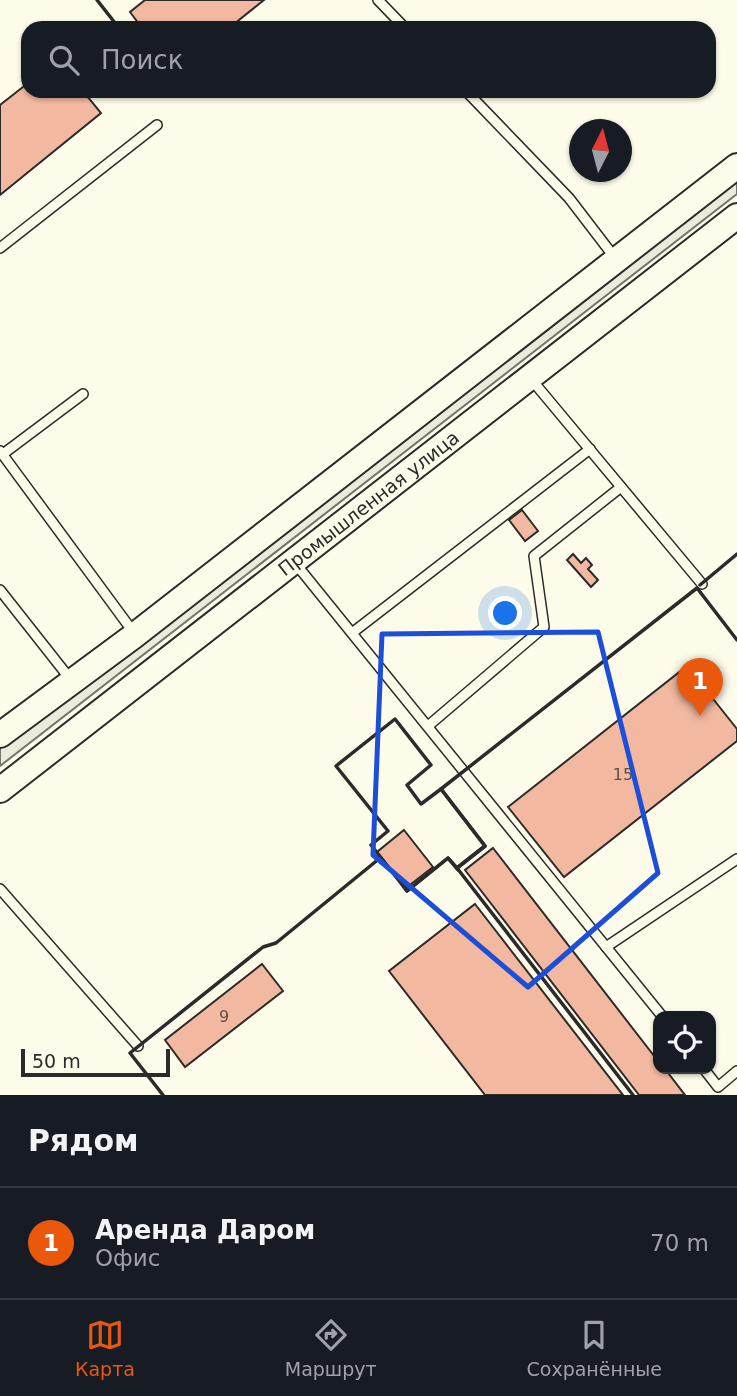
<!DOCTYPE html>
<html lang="ru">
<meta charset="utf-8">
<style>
:root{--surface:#171b24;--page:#20242c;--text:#f1f3f6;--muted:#9ea1a6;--line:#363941;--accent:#ea580c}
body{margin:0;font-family:"DejaVu Sans",sans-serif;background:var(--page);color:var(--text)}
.controls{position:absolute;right:21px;bottom:21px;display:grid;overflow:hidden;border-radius:14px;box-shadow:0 2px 5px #0004}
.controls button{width:63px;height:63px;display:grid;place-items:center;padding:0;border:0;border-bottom:2px solid var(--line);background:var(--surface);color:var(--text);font:35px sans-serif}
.compass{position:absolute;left:569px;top:119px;width:63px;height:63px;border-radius:50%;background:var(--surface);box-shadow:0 2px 5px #0004;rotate:6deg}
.scale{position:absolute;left:21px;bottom:18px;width:149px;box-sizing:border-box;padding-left:7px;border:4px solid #2b2b2b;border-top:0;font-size:19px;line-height:24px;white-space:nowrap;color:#2b2b2b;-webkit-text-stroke:5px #fdfbea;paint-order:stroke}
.you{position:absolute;left:506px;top:614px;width:24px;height:24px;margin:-18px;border:5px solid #fff;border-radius:50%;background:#1a73e8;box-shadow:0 0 0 10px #1a73e833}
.badge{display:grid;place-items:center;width:46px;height:46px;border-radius:50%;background:var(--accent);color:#fff;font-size:23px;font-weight:700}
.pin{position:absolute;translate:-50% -58px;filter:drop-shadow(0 2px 4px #0008)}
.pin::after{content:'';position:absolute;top:37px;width:24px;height:21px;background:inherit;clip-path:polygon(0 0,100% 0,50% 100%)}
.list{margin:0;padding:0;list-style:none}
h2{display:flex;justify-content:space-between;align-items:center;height:91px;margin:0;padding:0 28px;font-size:30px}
h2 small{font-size:23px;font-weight:400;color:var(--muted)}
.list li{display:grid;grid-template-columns:46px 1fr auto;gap:21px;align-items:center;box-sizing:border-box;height:112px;padding:0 28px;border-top:2px solid var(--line)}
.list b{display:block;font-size:26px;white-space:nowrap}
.list p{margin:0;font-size:23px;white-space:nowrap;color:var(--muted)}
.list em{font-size:23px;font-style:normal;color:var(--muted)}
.icon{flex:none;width:38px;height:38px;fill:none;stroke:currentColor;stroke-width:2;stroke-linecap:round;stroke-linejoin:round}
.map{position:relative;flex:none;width:737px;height:1095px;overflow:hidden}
.search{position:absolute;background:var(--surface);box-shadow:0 2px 5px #0004;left:21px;right:21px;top:21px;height:77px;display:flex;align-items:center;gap:18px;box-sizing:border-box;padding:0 24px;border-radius:21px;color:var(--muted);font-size:26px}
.sheet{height:203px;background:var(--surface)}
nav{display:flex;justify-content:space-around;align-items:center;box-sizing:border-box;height:98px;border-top:2px solid var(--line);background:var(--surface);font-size:19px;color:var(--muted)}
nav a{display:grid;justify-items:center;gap:4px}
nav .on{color:var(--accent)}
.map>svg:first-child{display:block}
.green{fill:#ecebdb;stroke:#74746e;stroke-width:2}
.building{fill:#f2b8a0;stroke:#2b2b2b;stroke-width:2}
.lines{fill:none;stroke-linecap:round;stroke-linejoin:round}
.service-casing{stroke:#2b2b2b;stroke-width:12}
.secondary-casing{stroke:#2b2b2b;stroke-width:28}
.service{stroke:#fdfbea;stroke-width:9}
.secondary{stroke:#fdfbea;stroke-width:24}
.wall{stroke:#2b2b2b;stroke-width:3.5}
.marked{fill:none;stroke:#1d4ed8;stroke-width:5;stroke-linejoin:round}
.labels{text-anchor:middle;stroke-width:5;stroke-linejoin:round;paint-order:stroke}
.number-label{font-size:16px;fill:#5d4e48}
.street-label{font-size:19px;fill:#2b2b2b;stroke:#fdfbea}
</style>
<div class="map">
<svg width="737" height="1095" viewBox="0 0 737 1095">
<rect width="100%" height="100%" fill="#fdfbea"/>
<!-- green -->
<polygon class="green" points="737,176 737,194 0,766 0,747"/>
<!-- building -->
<g class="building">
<polygon points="145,0 264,0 229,28 142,28 130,12"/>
<polygon points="28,83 28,91 83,91 101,113 0,195 0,105"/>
<polygon points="522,510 538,531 525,541 509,520"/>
<polygon points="573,554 581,563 586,558 592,565 588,569 598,580 591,587 567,560"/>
<polygon points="687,666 737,729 737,741 564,877 508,807"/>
<polygon points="404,830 433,867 406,888 377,852"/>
<polygon points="493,848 658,1061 658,1069 665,1069 685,1095 639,1095 465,870"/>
<polygon points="475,904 623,1095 485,1095 389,971"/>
<polygon points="262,964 283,991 185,1067 165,1040"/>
</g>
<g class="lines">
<defs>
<g id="service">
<polyline points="378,0 405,28"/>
<polyline points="466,91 569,198 615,258"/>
<polyline points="0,248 157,125"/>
<polyline points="531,379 702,584"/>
<polyline points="0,451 134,633"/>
<polyline points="3,454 83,394"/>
<polyline points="295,563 662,1016"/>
<polyline points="0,590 71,680"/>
<polyline points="352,633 590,449"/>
<polyline points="428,726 544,627 534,556 621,487"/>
<polyline points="0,889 138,1046"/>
<polyline points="606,947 737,859"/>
<polyline points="704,1069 718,1087 737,1071"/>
</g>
<g id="secondary">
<polyline points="0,735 135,635 737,166"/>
<path id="s1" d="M 0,790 L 737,216"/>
</g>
</defs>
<!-- service casing -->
<use href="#service" class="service-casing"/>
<!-- secondary casing -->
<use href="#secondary" class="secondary-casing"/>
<!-- service -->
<use href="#service" class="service"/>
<!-- secondary -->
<use href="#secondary" class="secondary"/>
<!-- wall -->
<g class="wall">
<polyline points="97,0 119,28"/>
<polyline points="700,585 737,554"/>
<polygon points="395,719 431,765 407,785 421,804 441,789 485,846 457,868 448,858 407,891 371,845 388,831 336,766"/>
<polyline points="404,887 407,891 448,858 458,870"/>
<polyline points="163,1095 130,1053 263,947 276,943 380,858 384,862"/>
<polyline points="633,1095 457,868 485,846 441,789 697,588 737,640"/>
</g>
</g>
<!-- marked area -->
<path class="marked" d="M 598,632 L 658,873 L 528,987 L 373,855 L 382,634 Z"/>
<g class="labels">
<!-- number labels -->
<g class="number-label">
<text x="623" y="780">15</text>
<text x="224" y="1022">9</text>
</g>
<!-- street labels -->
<g class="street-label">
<text dy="7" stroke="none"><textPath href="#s1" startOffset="467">Промышленная улица</textPath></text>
</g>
</g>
</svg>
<div class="controls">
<button><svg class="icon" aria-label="locate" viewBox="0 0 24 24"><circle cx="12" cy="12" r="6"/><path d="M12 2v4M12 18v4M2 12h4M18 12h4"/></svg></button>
</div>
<svg class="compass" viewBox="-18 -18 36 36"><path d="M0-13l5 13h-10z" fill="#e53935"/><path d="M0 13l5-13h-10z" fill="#9ea1a6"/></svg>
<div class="scale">50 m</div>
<div class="you"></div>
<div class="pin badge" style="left:700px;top:716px">1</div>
<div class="search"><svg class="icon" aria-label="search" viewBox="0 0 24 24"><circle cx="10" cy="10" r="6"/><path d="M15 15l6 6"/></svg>Поиск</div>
</div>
<section class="sheet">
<h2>Рядом<small></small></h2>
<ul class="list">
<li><span class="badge">1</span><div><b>Аренда Даром</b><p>Офис</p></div><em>70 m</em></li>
</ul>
</section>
<nav>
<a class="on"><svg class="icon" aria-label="map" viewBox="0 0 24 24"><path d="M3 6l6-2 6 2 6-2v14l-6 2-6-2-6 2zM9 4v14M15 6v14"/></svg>Карта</a>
<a><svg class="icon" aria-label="directions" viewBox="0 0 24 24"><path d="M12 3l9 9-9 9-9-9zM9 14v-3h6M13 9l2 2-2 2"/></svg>Маршрут</a>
<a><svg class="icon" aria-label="saved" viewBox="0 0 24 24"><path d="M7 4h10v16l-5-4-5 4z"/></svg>Сохранённые</a>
</nav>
